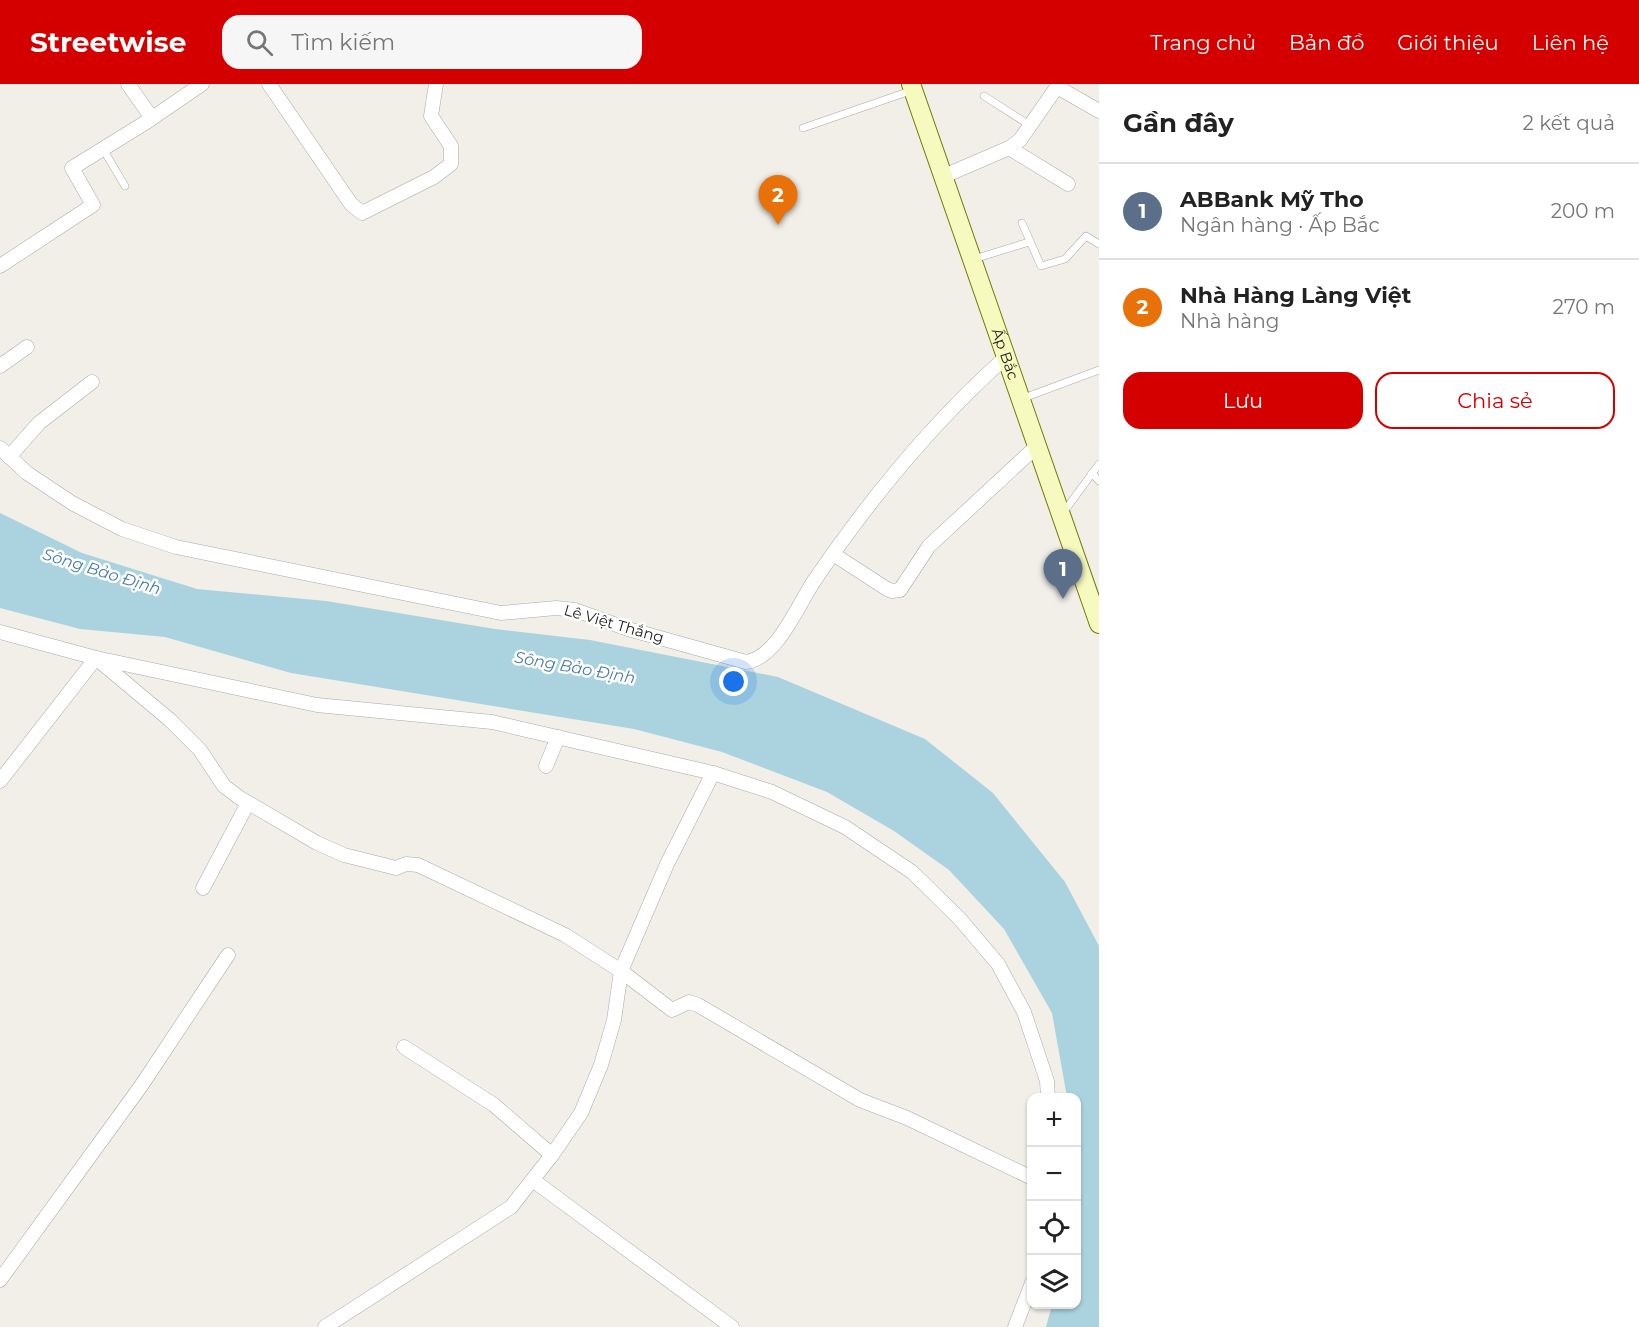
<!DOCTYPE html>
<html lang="vi">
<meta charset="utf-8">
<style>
:root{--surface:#fff;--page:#f6f6f6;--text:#222;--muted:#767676;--line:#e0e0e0;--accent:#d40000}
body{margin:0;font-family:Montserrat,sans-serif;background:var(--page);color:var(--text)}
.controls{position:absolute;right:18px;bottom:18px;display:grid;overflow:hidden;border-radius:12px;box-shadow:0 2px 4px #0004}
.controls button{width:54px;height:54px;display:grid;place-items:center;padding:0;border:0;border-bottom:2px solid var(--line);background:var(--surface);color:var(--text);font:30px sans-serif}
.you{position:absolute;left:734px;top:598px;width:21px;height:21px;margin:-15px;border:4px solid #fff;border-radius:50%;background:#1a73e8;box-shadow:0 0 0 9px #1a73e833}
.badge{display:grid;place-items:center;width:39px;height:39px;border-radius:50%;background:var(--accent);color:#fff;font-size:20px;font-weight:700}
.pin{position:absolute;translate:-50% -50px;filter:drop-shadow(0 2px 3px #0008)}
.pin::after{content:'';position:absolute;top:32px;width:21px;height:18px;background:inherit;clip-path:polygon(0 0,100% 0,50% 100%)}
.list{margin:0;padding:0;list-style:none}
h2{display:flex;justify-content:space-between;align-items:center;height:78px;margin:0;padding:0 24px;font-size:26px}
h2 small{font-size:20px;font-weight:400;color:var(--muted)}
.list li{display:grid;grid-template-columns:39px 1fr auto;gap:18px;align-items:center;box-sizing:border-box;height:96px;padding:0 24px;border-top:2px solid var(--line)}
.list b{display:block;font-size:22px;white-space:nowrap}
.list p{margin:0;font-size:20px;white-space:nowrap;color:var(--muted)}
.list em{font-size:20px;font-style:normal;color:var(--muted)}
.actions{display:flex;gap:12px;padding:18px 24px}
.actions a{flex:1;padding:14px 0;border:2px solid var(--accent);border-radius:18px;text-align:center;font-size:21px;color:var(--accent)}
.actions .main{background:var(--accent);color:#fff}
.icon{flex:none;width:33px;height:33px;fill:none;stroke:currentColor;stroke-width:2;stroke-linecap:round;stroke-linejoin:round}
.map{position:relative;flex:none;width:1099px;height:1243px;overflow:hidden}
header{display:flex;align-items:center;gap:36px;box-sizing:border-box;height:84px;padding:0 30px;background:var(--accent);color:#fff}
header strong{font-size:28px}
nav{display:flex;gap:33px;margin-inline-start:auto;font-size:21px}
.search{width:420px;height:54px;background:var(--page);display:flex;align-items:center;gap:15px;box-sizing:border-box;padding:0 21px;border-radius:18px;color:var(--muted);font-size:22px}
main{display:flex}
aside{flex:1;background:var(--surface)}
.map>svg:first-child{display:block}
.water{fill:#aad3df}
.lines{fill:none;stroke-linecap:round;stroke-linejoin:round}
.lane-casing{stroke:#a9a9a9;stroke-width:8}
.street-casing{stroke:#a9a9a9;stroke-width:15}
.secondary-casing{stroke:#707d05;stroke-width:20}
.lane{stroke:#fff;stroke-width:7}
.street{stroke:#fff;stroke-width:14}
.secondary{stroke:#f7fabf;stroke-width:18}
.labels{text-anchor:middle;stroke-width:5;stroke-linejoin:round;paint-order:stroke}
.street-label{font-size:15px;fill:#222;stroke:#fff}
.water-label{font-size:16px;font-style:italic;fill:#4a7aab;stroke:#fff}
</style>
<header>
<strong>Streetwise</strong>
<div class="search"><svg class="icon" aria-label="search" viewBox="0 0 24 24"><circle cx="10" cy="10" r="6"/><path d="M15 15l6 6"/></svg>Tìm kiếm</div>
<nav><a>Trang chủ</a><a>Bản đồ</a><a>Giới thiệu</a><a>Liên hệ</a></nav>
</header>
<main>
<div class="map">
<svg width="1099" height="1243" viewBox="0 0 1099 1243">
<rect width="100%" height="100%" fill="#f2efe9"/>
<!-- water -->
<polygon class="water" points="0,429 82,469 197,505 326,517 495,545 590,556 778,593 925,655 993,709 1065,798 1099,862 1099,1243 1046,1243 1052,1221 1076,1220 1076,1014 1067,1013 1052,929 1004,845 949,786 894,747 827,708 722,668 634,645 291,589 165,553 80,545 0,524"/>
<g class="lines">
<defs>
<g id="lane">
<polyline points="984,12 1031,42"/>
<polyline points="803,44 913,6"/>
<polyline points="103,65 125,102"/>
<polyline points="1022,139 1041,182 1065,175 1086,152 1099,160"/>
<polyline points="974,175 1029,158"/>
<polyline points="1021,315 1099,286"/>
<polyline points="1092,389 1099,397"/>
<polyline points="1063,429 1099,380"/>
</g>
<g id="street">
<polyline points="269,0 351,120 362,129 434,93 451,80 451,62 431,32 436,0"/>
<polyline points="1057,3 1099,27"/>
<polyline points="148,37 202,0"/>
<polyline points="1009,64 1068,100"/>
<polyline points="944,92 1009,64 1020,56 1059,0"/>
<polyline points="0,182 93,121 72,84 148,37 149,30 128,0"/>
<polyline points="0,282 27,263"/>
<path d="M 0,364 L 27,389 L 72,419 L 122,445 L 176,463 L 501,529 L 556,524 L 575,526 L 628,545 L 746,578 C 777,574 798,521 814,497 C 869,416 933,338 1006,273"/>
<polyline points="9,373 39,339 92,298"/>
<polyline points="833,470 887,505 892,507 900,506 929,462 1037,362"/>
<polyline points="0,548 96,574 317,621 492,638 713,689 772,708 845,743 912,788 959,834 998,880 1024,928 1047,997 1048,1014"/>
<polyline points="97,575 170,636 200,666 224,702 240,714 317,759 344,771 396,784 406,780 418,781 565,851 621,887 672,926 689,918 698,921 860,1016 907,1034 1032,1094"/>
<polyline points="546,682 558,653"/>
<polyline points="0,697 96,574"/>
<polyline points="203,804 248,719"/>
<polyline points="404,963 494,1021 552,1071"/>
<polyline points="534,1097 732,1243"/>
<polyline points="0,1196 141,1002 228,871"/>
<polyline points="325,1243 511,1123 552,1071 581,1029 601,981 614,936 621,887 667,780 713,689"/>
<polyline points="1015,1243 1032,1199"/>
</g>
<g id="secondary">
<path id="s1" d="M 911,0 L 1099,540"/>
</g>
</defs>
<!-- lane casing -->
<use href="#lane" class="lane-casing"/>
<!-- street casing -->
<use href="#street" class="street-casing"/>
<!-- secondary casing -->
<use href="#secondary" class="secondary-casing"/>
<!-- lane -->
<use href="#lane" class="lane"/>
<!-- street -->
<use href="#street" class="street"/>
<!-- secondary -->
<use href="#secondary" class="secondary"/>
</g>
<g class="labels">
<!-- street labels -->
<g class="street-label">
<text dy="5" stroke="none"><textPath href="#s1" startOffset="286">Ấp Bắc</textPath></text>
<text transform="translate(614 540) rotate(16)" y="5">Lê Việt Thắng</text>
</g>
<!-- water labels -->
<g class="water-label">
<text transform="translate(102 487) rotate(17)" y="6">Sông Bảo Định</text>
<text transform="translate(575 583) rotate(10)" y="6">Sông Bảo Định</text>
</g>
</g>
</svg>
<div class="controls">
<button>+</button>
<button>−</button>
<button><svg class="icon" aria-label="locate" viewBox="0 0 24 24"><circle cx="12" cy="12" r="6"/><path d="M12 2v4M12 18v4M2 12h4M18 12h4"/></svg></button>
<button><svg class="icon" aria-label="layers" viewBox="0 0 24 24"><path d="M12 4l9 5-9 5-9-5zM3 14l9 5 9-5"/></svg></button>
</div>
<div class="you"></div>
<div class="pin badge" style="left:1063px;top:515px;background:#5c6f8a">1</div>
<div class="pin badge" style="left:778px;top:141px;background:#e8710a">2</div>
</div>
<aside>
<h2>Gần đây<small>2 kết quả</small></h2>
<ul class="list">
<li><span class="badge" style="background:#5c6f8a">1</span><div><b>ABBank Mỹ Tho</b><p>Ngân hàng · Ấp Bắc</p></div><em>200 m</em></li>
<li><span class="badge" style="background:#e8710a">2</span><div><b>Nhà Hàng Làng Việt</b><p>Nhà hàng</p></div><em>270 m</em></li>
</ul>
<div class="actions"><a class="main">Lưu</a><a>Chia sẻ</a></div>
</aside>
</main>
